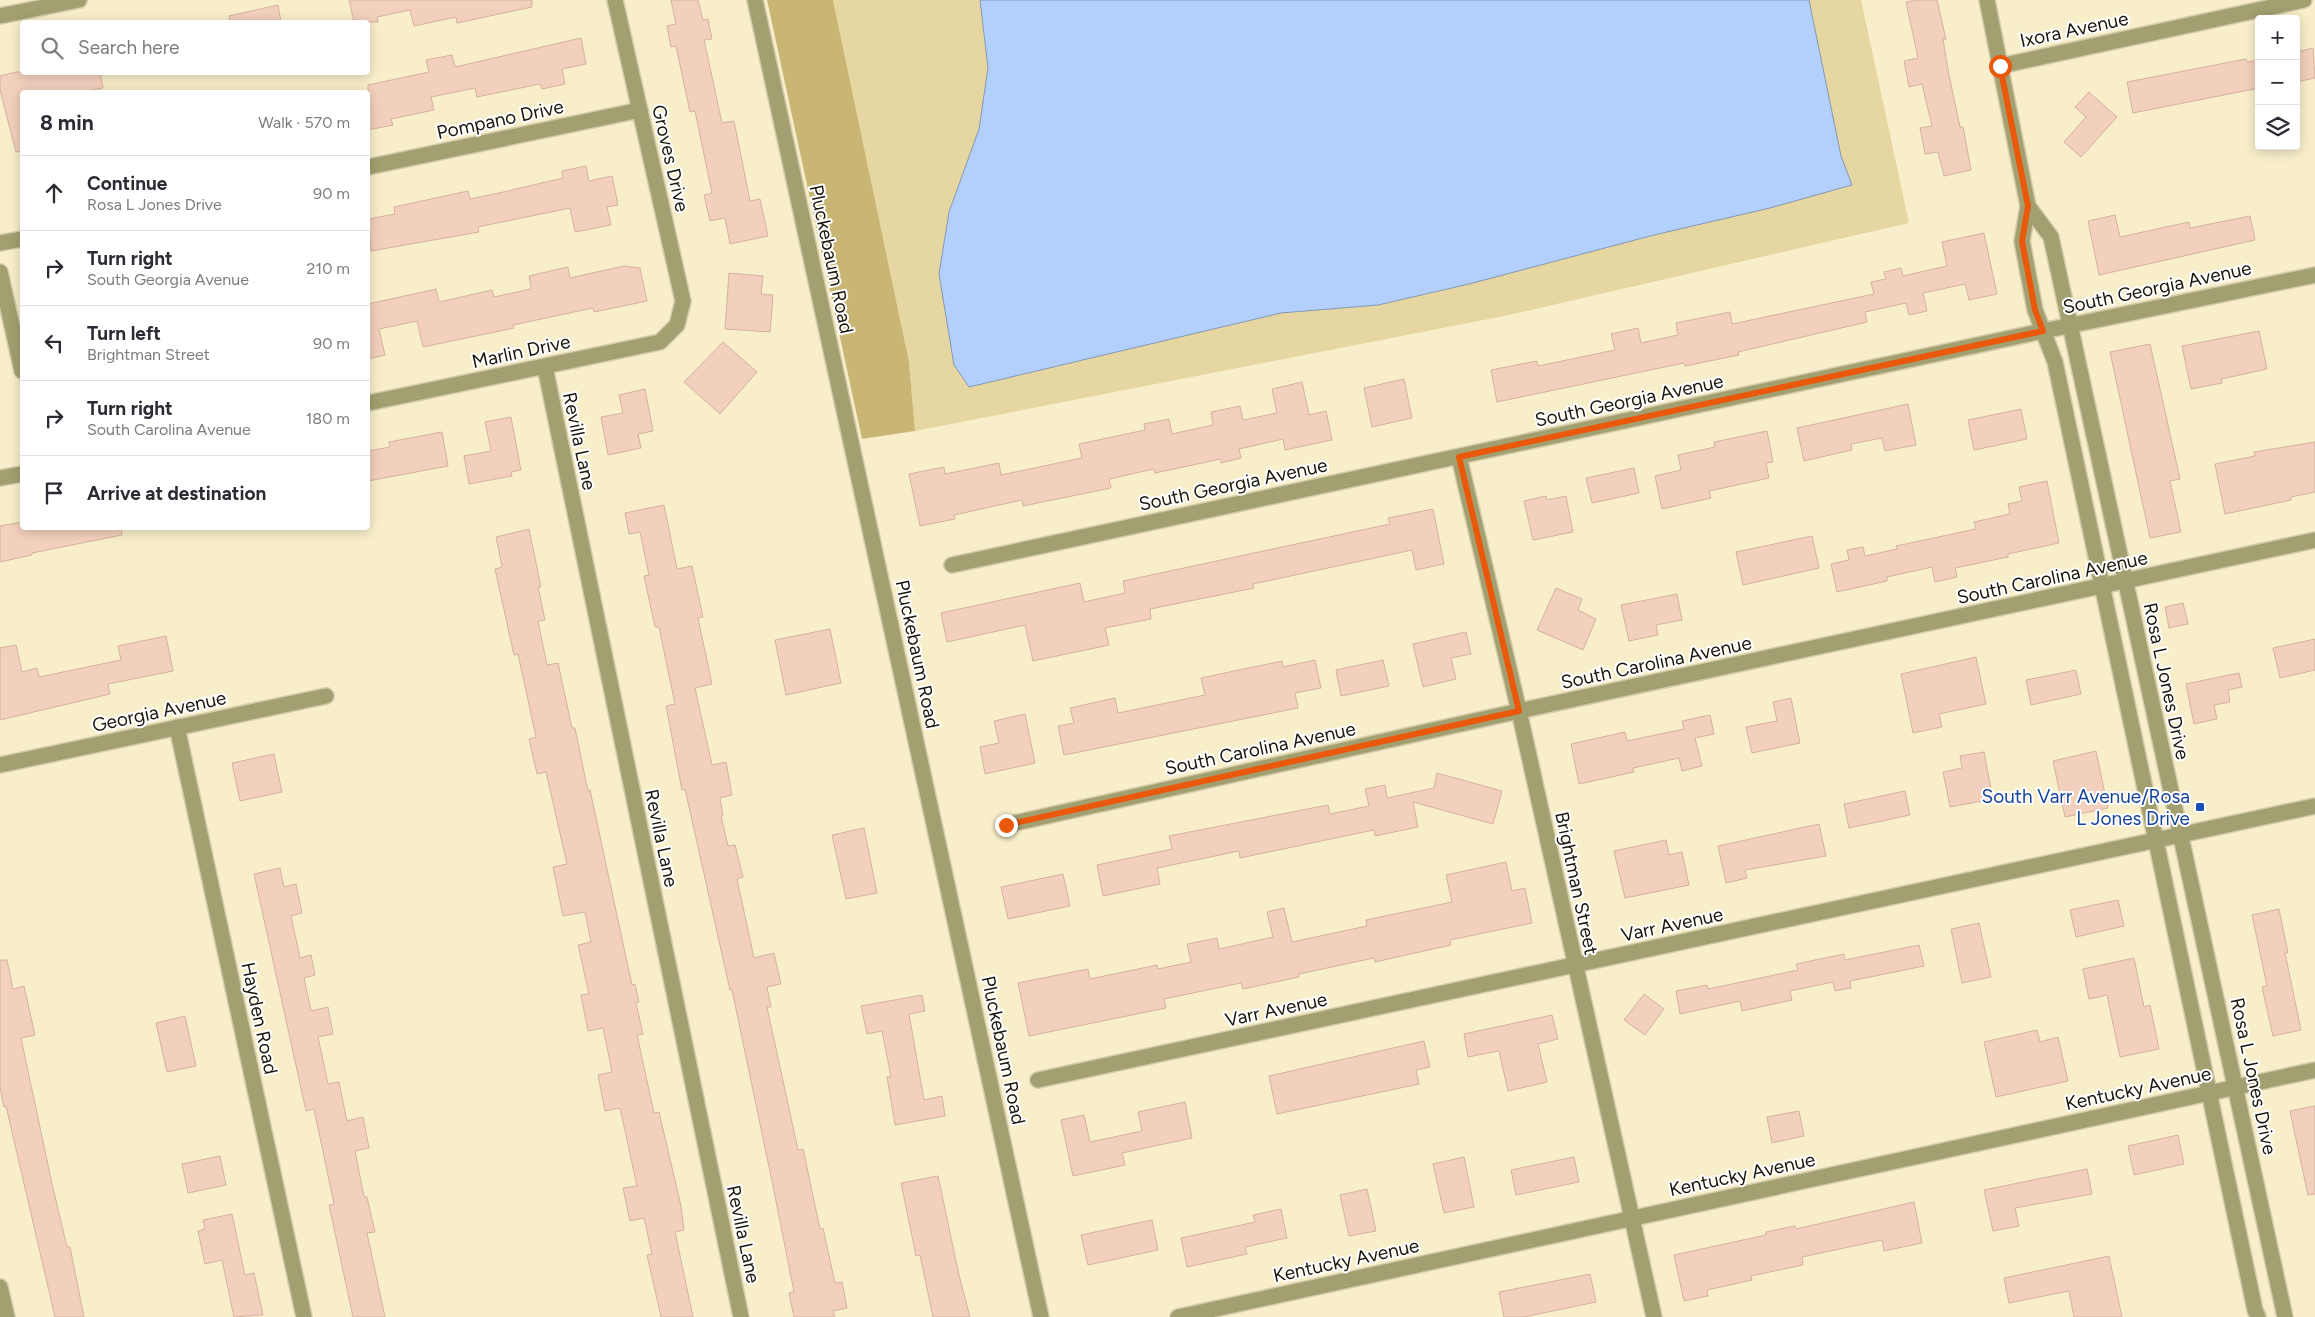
<!DOCTYPE html>
<meta charset="utf-8">
<style>
:root{--surface:#fff;--page:#f2f2f3;--text:#2b2b33;--muted:#7c7c81;--line:#e1e1e2}
body{margin:0;font-family:Figtree,sans-serif;background:var(--page);color:var(--text)}
.controls{position:absolute;right:15px;top:15px;display:grid;overflow:hidden;border-radius:5px;box-shadow:0 2px 12px #0003}
.controls button{width:45px;height:45px;display:grid;place-items:center;padding:0;border:0;border-bottom:1px solid var(--line);background:var(--surface);color:var(--text);font:25px sans-serif}
.stop{position:absolute;width:15px;height:15px;margin:-11px;border:4px solid #ea580c;border-radius:50%;background:#fff}
.stop.end{background:#ea580c;border-color:#fff;box-shadow:0 1px 5px #0008}
.list{margin:0;padding:0;list-style:none}
h2{display:flex;justify-content:space-between;align-items:center;height:65px;margin:0;padding:0 20px;font-size:21px}
h2 small{font-size:16px;font-weight:400;color:var(--muted)}
.list li{display:grid;grid-template-columns:32px 1fr auto;gap:15px;align-items:center;box-sizing:border-box;height:75px;padding:0 20px;border-top:1px solid var(--line)}
.list b{display:block;font-size:19px;white-space:nowrap}
.list p{margin:0;font-size:16px;white-space:nowrap;color:var(--muted)}
.list em{font-size:16px;font-style:normal;color:var(--muted)}
.icon{flex:none;width:28px;height:28px;fill:none;stroke:currentColor;stroke-width:2;stroke-linecap:round;stroke-linejoin:round}
.map{position:relative;flex:none;width:2315px;height:1317px;overflow:hidden}
.search{position:absolute;background:var(--surface);box-shadow:0 2px 12px #0003;left:20px;top:20px;width:350px;height:55px;display:flex;align-items:center;gap:12px;box-sizing:border-box;padding:0 18px;border-radius:5px;color:var(--muted);font-size:19px}
.panel{position:absolute;background:var(--surface);box-shadow:0 2px 12px #0003;left:20px;top:90px;width:350px;height:440px;border-radius:5px}
.map>svg:first-child{display:block}
.green{fill:#e6d6a1}
.forest{fill:#c9b675}
.water{fill:#b3cffb;stroke:#8598b2}
.building{fill:#f3cfbd;stroke:#d5b2a0}
.lines{fill:none;stroke-linecap:round;stroke-linejoin:round}
.minor-casing{stroke:#d4cbab;stroke-width:18}
.minor{stroke:#a2a070;stroke-width:15}
.route{stroke:#ea580c;stroke-width:6}
.transit-dot{fill:#1a4fb4;stroke:#fff;stroke-width:2}
.labels{text-anchor:middle;stroke-width:4;stroke-linejoin:round;paint-order:stroke}
.street-label{font-size:19px;fill:#1a1609;stroke:#fff}
.transit-label{font-size:19px;fill:#164399;stroke:#fff;text-anchor:end}
</style>
<div class="map">
<svg width="2315" height="1317" viewBox="0 0 2315 1317">
<rect width="100%" height="100%" fill="#f8eeca"/>
<!-- green -->
<polygon class="green" points="833,0 980,0 988,68 979,129 949,212 939,274 954,365 969,387 1281,313 1378,305 1654,235 1770,208 1851,185 1841,156 1809,0 1861,0 1909,223 1504,316 915,431 909,362"/>
<!-- forest -->
<polygon class="forest" points="767,0 833,0 909,362 915,431 862,439"/>
<!-- water -->
<polygon class="water" points="980,0 1809,0 1841,156 1852,185 1770,208 1654,235 1469,284 1378,305 1281,313 969,387 954,365 939,274 949,212 979,129 988,68"/>
<!-- building -->
<g class="building">
<polygon points="349,0 532,0 532,7 457,23 456,17 414,26 410,10 377,17 378,22 354,22"/>
<polygon points="671,0 698,0 703,20 708,19 712,39 704,40 722,123 734,121 750,201 760,199 768,236 730,244 725,218 710,221 704,195 712,193 695,111 690,112 676,46 671,47 667,26 676,24"/>
<polygon points="1918,0 1937,0 1946,39 1943,39 1949,75 1960,127 1963,127 1971,170 1944,176 1938,152 1925,154 1920,128 1932,126 1922,84 1909,87 1904,61 1918,58 1906,2"/>
<polygon points="278,5 281,22 230,22 229,16"/>
<polygon points="581,38 586,64 562,69 565,84 542,89 540,84 477,97 475,88 431,97 434,110 391,119 393,125 368,130 368,85 429,72 426,60 452,55 455,67"/>
<polygon points="2313,48 2315,78 2296,82 2296,52"/>
<polygon points="2246,59 2247,62 2259,60 2259,88 2133,113 2127,82"/>
<polygon points="16,72 100,72 103,88 83,92 22,92 22,151 16,152 0,90 0,76"/>
<polygon points="2089,92 2117,117 2081,157 2064,142 2086,117 2075,107"/>
<polygon points="586,166 589,181 612,176 618,205 607,207 611,225 575,232 570,208 478,227 479,232 371,251 368,219 395,214 394,207 468,191 470,199 499,193 563,178 562,171"/>
<polygon points="2115,215 2120,237 2189,222 2190,228 2250,216 2255,240 2099,275 2088,221"/>
<polygon points="1984,233 1997,294 1969,300 1965,284 1923,293 1927,311 1909,315 1906,303 1865,312 1867,322 1738,352 1739,355 1685,366 1684,363 1497,402 1491,370 1537,361 1538,366 1615,350 1611,334 1638,328 1641,343 1678,335 1676,323 1730,312 1732,324 1874,294 1871,282 1886,279 1884,272 1901,268 1903,276 1947,266 1942,242"/>
<polygon points="624,266 640,268 647,301 594,312 593,308 513,325 514,328 423,347 417,321 379,329 385,355 368,359 368,304 436,289 439,302 492,290 494,297 531,289 529,276 568,267 570,278"/>
<polygon points="729,273 763,276 761,294 773,295 770,332 725,329"/>
<polygon points="2259,331 2267,369 2221,379 2222,383 2191,389 2182,346"/>
<polygon points="723,342 757,372 720,414 684,382"/>
<polygon points="2150,344 2180,479 2170,481 2181,532 2150,538 2110,352"/>
<polygon points="1404,379 1412,418 1372,427 1364,388"/>
<polygon points="1302,382 1309,415 1326,411 1332,440 1285,450 1283,439 1239,449 1241,458 1221,463 1221,459 1155,473 1154,469 1109,479 1111,488 1023,506 1022,500 954,515 955,519 920,526 909,474 944,467 945,474 999,463 1001,475 1082,458 1079,444 1145,430 1144,424 1169,419 1172,434 1213,425 1211,412 1240,406 1243,420 1277,413 1272,389"/>
<polygon points="645,389 653,431 638,434 641,448 608,455 601,417 623,413 619,395"/>
<polygon points="1908,404 1916,445 1885,451 1882,438 1851,444 1852,450 1804,461 1797,428"/>
<polygon points="2021,409 2027,439 1974,450 1968,420"/>
<polygon points="511,417 521,470 511,472 512,476 469,484 464,456 491,451 485,422"/>
<polygon points="1767,431 1773,462 1766,463 1769,478 1709,491 1711,498 1662,509 1655,476 1681,470 1678,455 1715,447 1714,442"/>
<polygon points="442,432 448,466 368,481 368,451 390,447 389,442"/>
<polygon points="2315,442 2315,492 2291,497 2291,500 2225,514 2215,464 2255,456 2254,452"/>
<polygon points="1634,468 1639,493 1592,503 1586,478"/>
<polygon points="2047,481 2059,543 2008,554 2008,557 1955,568 1957,577 1935,582 1932,567 1887,577 1887,581 1837,592 1831,564 1849,560 1847,550 1863,547 1865,556 1897,549 1896,546 1976,529 1974,522 2010,514 2008,504 2022,501 2019,487"/>
<polygon points="1546,496 1547,500 1566,496 1573,532 1533,540 1524,501"/>
<polygon points="664,505 677,569 692,566 703,617 698,618 712,684 695,688 712,765 726,762 732,795 720,798 723,815 721,816 728,846 735,845 743,877 737,879 754,958 774,953 781,984 767,987 771,1007 767,1007 798,1150 803,1149 820,1229 823,1228 835,1283 842,1282 847,1308 833,1311 835,1317 794,1317 789,1293 794,1292 773,1186 732,990 730,990 685,789 682,790 666,706 675,704 659,627 655,627 644,576 649,575 640,532 629,534 625,513"/>
<polygon points="1433,509 1444,564 1416,570 1412,550 1253,584 1254,588 1150,609 1151,619 1105,628 1109,645 1033,661 1025,625 947,642 941,613 1080,583 1084,602 1125,593 1123,581 1390,524 1388,518"/>
<polygon points="22,522 22,528 121,528 122,535 32,553 32,555 0,562 0,526"/>
<polygon points="529,529 541,587 538,587 545,620 538,621 547,665 558,663 572,728 575,728 588,791 590,790 632,985 635,984 639,1002 636,1003 643,1034 637,1035 654,1113 659,1112 681,1206 684,1230 675,1232 693,1317 661,1317 647,1255 652,1254 644,1218 630,1221 623,1188 637,1186 620,1108 605,1111 598,1075 612,1072 603,1028 588,1031 581,995 589,994 578,945 591,942 585,912 563,916 553,867 567,864 546,772 537,774 529,739 536,737 518,654 514,655 495,569 502,567 496,537"/>
<polygon points="1812,536 1819,568 1743,585 1736,552"/>
<polygon points="1556,588 1582,599 1578,610 1596,619 1583,650 1537,630"/>
<polygon points="1677,594 1682,620 1656,625 1658,635 1629,641 1621,605"/>
<polygon points="2183,603 2188,624 2169,628 2165,607"/>
<polygon points="830,629 841,683 786,695 775,640"/>
<polygon points="1466,632 1471,654 1451,658 1456,679 1423,687 1413,644"/>
<polygon points="166,636 173,671 108,684 110,694 0,720 0,648 16,645 22,672 37,668 39,677 121,660 118,646"/>
<polygon points="2315,639 2315,670 2280,678 2273,648"/>
<polygon points="1976,657 1986,704 1939,714 1942,727 1913,733 1901,674"/>
<polygon points="1315,660 1321,688 1295,693 1298,708 1064,755 1058,726 1074,723 1070,708 1115,698 1118,713 1205,695 1201,678 1282,661 1283,667"/>
<polygon points="1383,660 1389,686 1341,696 1336,670"/>
<polygon points="2076,670 2081,694 2031,705 2026,680"/>
<polygon points="2239,673 2242,687 2228,690 2230,702 2214,705 2217,719 2194,724 2186,684"/>
<polygon points="1791,698 1800,743 1752,753 1746,727 1777,721 1773,702"/>
<polygon points="1025,714 1035,763 985,774 980,747 999,743 994,721"/>
<polygon points="1710,715 1714,734 1695,738 1702,766 1682,771 1679,758 1633,768 1634,772 1579,784 1571,744 1625,732 1627,741 1684,729 1682,721"/>
<polygon points="2096,751 2108,808 2065,817 2053,761"/>
<polygon points="1984,752 1993,799 1950,807 1943,772 1962,768 1960,756"/>
<polygon points="274,754 282,792 240,801 232,763"/>
<polygon points="1437,773 1502,791 1493,824 1413,802 1418,827 1375,836 1374,830 1240,858 1239,851 1157,868 1160,884 1103,896 1097,865 1172,849 1169,836 1328,805 1330,814 1369,806 1365,789 1385,785 1387,798 1434,788"/>
<polygon points="1905,791 1910,815 1849,828 1844,804"/>
<polygon points="1819,824 1826,856 1745,870 1747,878 1726,883 1718,846"/>
<polygon points="864,828 877,893 846,899 832,835"/>
<polygon points="1666,840 1669,855 1682,852 1689,885 1625,898 1614,851"/>
<polygon points="1506,862 1512,891 1525,888 1532,923 1450,940 1451,945 1375,962 1374,958 1299,974 1299,977 1243,989 1241,983 1164,999 1166,1008 1029,1036 1018,983 1088,969 1090,979 1157,965 1158,969 1191,962 1187,944 1217,938 1219,949 1273,937 1267,912 1284,908 1292,942 1367,926 1366,920 1452,902 1446,875"/>
<polygon points="280,868 284,887 296,884 302,913 291,916 300,958 311,955 315,975 304,978 311,1011 328,1007 333,1034 318,1037 328,1084 339,1082 347,1121 363,1117 369,1148 355,1151 364,1197 367,1197 375,1232 367,1233 385,1317 353,1317 329,1205 334,1204 314,1109 306,1111 254,874"/>
<polygon points="1063,874 1070,906 1008,919 1001,887"/>
<polygon points="2118,900 2124,926 2076,937 2070,910"/>
<polygon points="2279,909 2288,953 2285,953 2301,1030 2273,1036 2262,987 2267,986 2252,915"/>
<polygon points="1979,923 1991,977 1962,983 1951,929"/>
<polygon points="1919,945 1924,966 1850,981 1851,988 1835,991 1833,982 1790,991 1792,1000 1742,1011 1740,1001 1680,1014 1676,991 1707,985 1708,989 1798,970 1796,964 1844,954 1845,960"/>
<polygon points="2134,958 2144,1007 2150,1005 2159,1049 2120,1057 2107,995 2089,999 2083,969"/>
<polygon points="0,960 7,960 13,989 24,986 35,1035 21,1038 52,1184 67,1247 70,1247 84,1317 55,1317 6,1106 4,1107 0,1088"/>
<polygon points="1644,994 1664,1009 1645,1035 1624,1020"/>
<polygon points="922,995 925,1011 909,1014 924,1100 942,1096 945,1116 895,1125 887,1077 891,1077 882,1031 867,1034 861,1006"/>
<polygon points="1552,1015 1558,1039 1538,1044 1547,1082 1508,1091 1499,1051 1468,1057 1464,1034"/>
<polygon points="185,1016 196,1066 167,1072 156,1023"/>
<polygon points="2037,1030 2040,1042 2058,1037 2068,1081 1996,1097 1984,1042"/>
<polygon points="1424,1041 1430,1067 1416,1070 1419,1084 1277,1114 1269,1076"/>
<polygon points="1185,1102 1192,1138 1122,1153 1125,1165 1073,1176 1061,1120 1084,1115 1090,1142 1142,1131 1138,1112"/>
<polygon points="2315,1106 2315,1194 2308,1195 2290,1111"/>
<polygon points="1799,1111 1804,1136 1772,1143 1767,1117"/>
<polygon points="2178,1135 2184,1164 2134,1175 2128,1146"/>
<polygon points="220,1156 226,1185 188,1193 182,1164"/>
<polygon points="1464,1157 1474,1207 1444,1213 1433,1164"/>
<polygon points="1574,1157 1579,1182 1516,1195 1511,1170"/>
<polygon points="2087,1169 2092,1194 2015,1208 2019,1226 1993,1231 1984,1190"/>
<polygon points="938,1176 959,1275 970,1317 933,1317 920,1255 916,1256 901,1183"/>
<polygon points="1367,1189 1376,1231 1349,1236 1340,1195"/>
<polygon points="1914,1202 1922,1243 1884,1251 1882,1240 1802,1257 1803,1265 1751,1276 1752,1280 1707,1290 1708,1296 1684,1301 1674,1255 1766,1235 1766,1232 1795,1226 1796,1229"/>
<polygon points="1281,1209 1287,1238 1245,1247 1247,1254 1187,1267 1181,1238 1255,1222 1253,1215"/>
<polygon points="232,1214 245,1275 254,1273 263,1315 234,1317 222,1260 205,1264 198,1231 205,1229 203,1220"/>
<polygon points="1152,1220 1158,1250 1088,1265 1081,1235"/>
<polygon points="2109,1256 2122,1317 2074,1317 2069,1291 2009,1303 2004,1278"/>
<polygon points="1590,1274 1596,1302 1524,1317 1504,1317 1499,1292"/>
</g>
<g class="lines">
<defs>
<g id="minor">
<polyline points="755,0 1041,1317"/>
<polyline points="1987,0 2028,206 2022,241 2035,310 2055,362 2255,1310 2258,1317"/>
<polyline points="0,16 79,0"/>
<polyline points="2000,66 2304,0"/>
<polyline points="368,167 640,110"/>
<polyline points="2028,206 2051,237 2285,1317"/>
<polyline points="0,243 22,239"/>
<polyline points="0,272 22,371"/>
<polyline points="545,367 741,1317"/>
<polyline points="368,403 660,342 677,325 683,301 615,0"/>
<polyline points="1459,457 1519,711 1654,1317"/>
<polyline points="0,478 22,474"/>
<polyline points="952,565 2043,331 2315,275"/>
<polyline points="177,727 304,1317"/>
<polyline points="0,765 326,696"/>
<polyline points="1006,825 1519,711 2315,540"/>
<polyline points="1038,1080 2315,806"/>
<polyline points="0,1287 7,1317"/>
<polyline points="1178,1317 2315,1070"/>
</g>
</defs>
<!-- minor casing -->
<use href="#minor" class="minor-casing"/>
<!-- minor -->
<use href="#minor" class="minor"/>
</g>
<g class="lines">
<!-- route -->
<polyline class="route" points="1006,825 1519,711 1459,457 2043,331 2035,310 2022,241 2028,206 2000,66"/>
</g>
<!-- markers -->
<rect class="transit-dot" x="2195" y="802" width="10" height="10" rx="2.5"/>
<g class="labels">
<!-- street labels -->
<g class="street-label">
<text transform="translate(2074 29) rotate(-12)" y="7">Ixora Avenue</text>
<text transform="translate(500 119) rotate(-12)" y="7">Pompano Drive</text>
<text transform="translate(671 158) rotate(77)" y="7">Groves Drive</text>
<text transform="translate(832 259) rotate(78)" y="7">Pluckebaum Road</text>
<text transform="translate(2157 287) rotate(-12)" y="7">South Georgia Avenue</text>
<text transform="translate(521 351) rotate(-12)" y="7">Marlin Drive</text>
<text transform="translate(1629 400) rotate(-12)" y="7">South Georgia Avenue</text>
<text transform="translate(580 441) rotate(78)" y="7">Revilla Lane</text>
<text transform="translate(1233 484) rotate(-12)" y="7">South Georgia Avenue</text>
<text transform="translate(2052 577) rotate(-12)" y="7">South Carolina Avenue</text>
<text transform="translate(918 654) rotate(78)" y="7">Pluckebaum Road</text>
<text transform="translate(1656 662) rotate(-12)" y="7">South Carolina Avenue</text>
<text transform="translate(2167 681) rotate(78)" y="7">Rosa L Jones Drive</text>
<text transform="translate(159 711) rotate(-12)" y="7">Georgia Avenue</text>
<text transform="translate(1260 748) rotate(-12)" y="7">South Carolina Avenue</text>
<text transform="translate(662 838) rotate(78)" y="7">Revilla Lane</text>
<text transform="translate(1577 883) rotate(78)" y="7">Brightman Street</text>
<text transform="translate(1672 924) rotate(-12)" y="7">Varr Avenue</text>
<text transform="translate(1276 1009) rotate(-12)" y="7">Varr Avenue</text>
<text transform="translate(260 1018) rotate(78)" y="7">Hayden Road</text>
<text transform="translate(1004 1050) rotate(78)" y="7">Pluckebaum Road</text>
<text transform="translate(2254 1076) rotate(78)" y="7">Rosa L Jones Drive</text>
<text transform="translate(2138 1088) rotate(-12)" y="7">Kentucky Avenue</text>
<text transform="translate(1742 1174) rotate(-12)" y="7">Kentucky Avenue</text>
<text transform="translate(744 1234) rotate(78)" y="7">Revilla Lane</text>
<text transform="translate(1346 1260) rotate(-12)" y="7">Kentucky Avenue</text>
</g>
<!-- transit labels -->
<g class="transit-label">
<text x="2190" y="803">South Varr Avenue/Rosa<tspan x="2190" dy="22">L Jones Drive</tspan></text>
</g>
</g>
</svg>
<div class="controls">
<button>+</button>
<button>−</button>
<button><svg class="icon" aria-label="layers" viewBox="0 0 24 24"><path d="M12 4l9 5-9 5-9-5zM3 14l9 5 9-5"/></svg></button>
</div>
<div class="stop" style="left:2000px;top:66px"></div>
<div class="stop end" style="left:1006px;top:825px"></div>
<div class="search"><svg class="icon" aria-label="search" viewBox="0 0 24 24"><circle cx="10" cy="10" r="6"/><path d="M15 15l6 6"/></svg>Search here</div>
<section class="panel">
<h2>8 min<small>Walk · 570 m</small></h2>
<ul class="list">
<li><svg class="icon" aria-label="ahead" viewBox="0 0 24 24"><path d="M12 20V5M6 11l6-6 6 6"/></svg><div><b>Continue</b><p>Rosa L Jones Drive</p></div><em>90 m</em></li>
<li><svg class="icon" aria-label="right" viewBox="0 0 24 24"><path d="M7 20v-9h11M14 6l5 5-5 5"/></svg><div><b>Turn right</b><p>South Georgia Avenue</p></div><em>210 m</em></li>
<li><svg class="icon" aria-label="left" viewBox="0 0 24 24"><path d="M17 20v-9H6M10 6l-5 5 5 5"/></svg><div><b>Turn left</b><p>Brightman Street</p></div><em>90 m</em></li>
<li><svg class="icon" aria-label="right" viewBox="0 0 24 24"><path d="M7 20v-9h11M14 6l5 5-5 5"/></svg><div><b>Turn right</b><p>South Carolina Avenue</p></div><em>180 m</em></li>
<li><svg class="icon" aria-label="arrive" viewBox="0 0 24 24"><path d="M6 21V4h12l-3 4 3 4H6"/></svg><div><b>Arrive at destination</b></div></li>
</ul>
</section>
</div>
